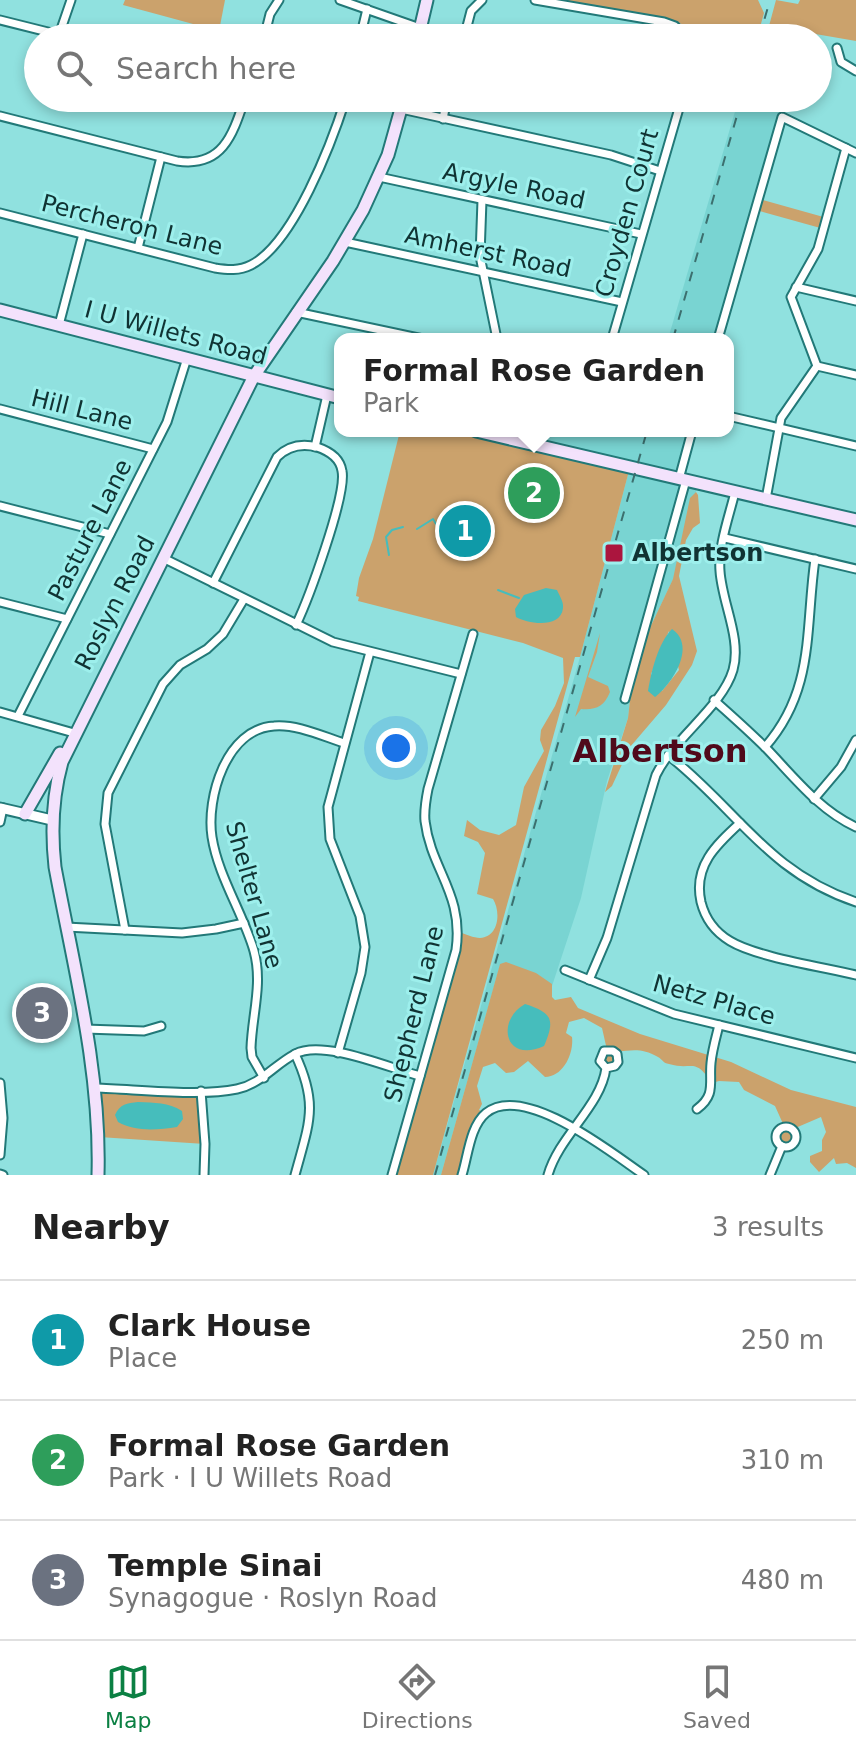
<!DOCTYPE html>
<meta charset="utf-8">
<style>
:root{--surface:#fff;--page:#f2f2f2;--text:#222;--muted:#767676;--line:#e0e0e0;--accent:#0b8043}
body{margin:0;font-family:"DejaVu Sans",sans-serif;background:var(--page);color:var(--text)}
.you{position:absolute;left:396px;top:748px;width:28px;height:28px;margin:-20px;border:6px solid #fff;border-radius:50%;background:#1a73e8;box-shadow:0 0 0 12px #1a73e833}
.badge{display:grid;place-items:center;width:52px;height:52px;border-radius:50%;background:var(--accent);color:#fff;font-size:26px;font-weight:700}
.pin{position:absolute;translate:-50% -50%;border:4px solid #fff;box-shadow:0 2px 8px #0006}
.popup{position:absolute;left:334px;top:333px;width:400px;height:104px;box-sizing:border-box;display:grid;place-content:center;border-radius:16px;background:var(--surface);filter:drop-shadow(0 2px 6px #0005);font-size:26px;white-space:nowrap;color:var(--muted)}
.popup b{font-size:30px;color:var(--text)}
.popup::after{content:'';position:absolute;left:50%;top:100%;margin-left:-16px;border:16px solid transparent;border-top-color:var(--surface)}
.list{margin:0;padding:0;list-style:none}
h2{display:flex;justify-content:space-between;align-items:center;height:104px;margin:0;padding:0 32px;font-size:34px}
h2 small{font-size:26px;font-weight:400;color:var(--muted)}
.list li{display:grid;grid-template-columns:52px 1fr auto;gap:24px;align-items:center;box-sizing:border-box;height:120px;padding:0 32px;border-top:2px solid var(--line)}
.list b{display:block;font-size:30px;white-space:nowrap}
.list p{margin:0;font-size:26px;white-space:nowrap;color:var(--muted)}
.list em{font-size:26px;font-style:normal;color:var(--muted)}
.icon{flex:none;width:44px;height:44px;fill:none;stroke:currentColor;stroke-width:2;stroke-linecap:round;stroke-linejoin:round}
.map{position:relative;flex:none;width:856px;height:1175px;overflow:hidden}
.search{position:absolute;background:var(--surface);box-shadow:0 4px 12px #0003;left:24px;right:24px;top:24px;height:88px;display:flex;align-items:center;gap:20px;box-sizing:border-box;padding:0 28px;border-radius:44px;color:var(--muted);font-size:30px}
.sheet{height:464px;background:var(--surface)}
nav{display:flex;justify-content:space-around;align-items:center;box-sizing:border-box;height:112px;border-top:2px solid var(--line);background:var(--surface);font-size:22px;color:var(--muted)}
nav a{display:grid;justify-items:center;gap:4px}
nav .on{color:var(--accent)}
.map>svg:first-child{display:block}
.built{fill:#79d4d2}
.green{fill:#cba26c;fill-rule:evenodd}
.water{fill:#46bdbc}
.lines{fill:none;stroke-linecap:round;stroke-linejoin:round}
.stream{stroke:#46bdbc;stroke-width:2}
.minor-casing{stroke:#227978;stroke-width:11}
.tertiary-casing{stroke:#227978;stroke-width:13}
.secondary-casing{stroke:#227978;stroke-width:15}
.minor{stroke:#fff;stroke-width:7}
.tertiary{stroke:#fff;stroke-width:9}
.secondary{stroke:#f3e2fc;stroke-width:11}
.rail{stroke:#3c6f6e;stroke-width:2;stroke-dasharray:10 10;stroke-linecap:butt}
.poi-dot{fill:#ab153e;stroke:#9defec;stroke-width:3}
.labels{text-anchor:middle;stroke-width:6;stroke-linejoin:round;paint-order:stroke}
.street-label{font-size:24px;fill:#103333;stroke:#9defec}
.poi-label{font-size:24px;font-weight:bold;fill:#103333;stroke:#9defec;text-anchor:start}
.district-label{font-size:32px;font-weight:bold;fill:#500a1b;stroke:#9defec}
</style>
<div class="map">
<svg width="856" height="1175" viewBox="0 0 856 1175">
<rect width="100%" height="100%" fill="#90e1df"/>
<!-- built -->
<g class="built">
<polygon points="739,98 782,98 779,114 782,117 719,339 668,339"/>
<polygon points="492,431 631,431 643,434 644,431 692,431 679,478 698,483 677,571 648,632 632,682 628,718 607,781 581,898 552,986 500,965 441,1175 433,1175 580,657 630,467"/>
</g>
<!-- green -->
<g class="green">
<polygon points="125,0 225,0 219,31 123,5"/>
<polygon points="545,0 758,0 764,13 757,38 740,38 665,20"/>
<polygon points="776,0 798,4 800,0 856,0 856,41 769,26"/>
<polygon points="759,199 827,218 824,229 756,210"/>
<path d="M 400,431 L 477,431 L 630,467 L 580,657 L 575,657 L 433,1175 L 392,1175 L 459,932 C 465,934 474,938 480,938 C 499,937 501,912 493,899 L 477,894 L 485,853 L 478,842 L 464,836 L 467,820 L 480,830 L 499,835 L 516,825 L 524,787 L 544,751 L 540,740 L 541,730 L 555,706 L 564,683 L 563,658 L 523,643 L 358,601 L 359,597 L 356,596 L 359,578 L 373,539 Z"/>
<path d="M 696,492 L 698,495 L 700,523 L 693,528 L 686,540 L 679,576 L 697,651 L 692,665 L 666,705 L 630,747 L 612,786 L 605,792 L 628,718 L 632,682 L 648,632 L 673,579 L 690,498 ZM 669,631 L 679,670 L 662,691 L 651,674 Z"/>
<path d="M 600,633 L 597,652 L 588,677 L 608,686 L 610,692 C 604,707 596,710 581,709 L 575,717 Z"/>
<path d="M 506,962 L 536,973 L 552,984 L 552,997 L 555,1000 L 571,997 L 578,1008 L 640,1034 L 731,1062 L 791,1090 L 856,1107 L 856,1168 L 847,1163 L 836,1164 L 834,1158 L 819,1172 L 810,1162 L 810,1156 L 822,1151 L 822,1140 L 826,1132 L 821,1117 L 793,1129 L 795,1141 L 791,1146 L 782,1146 L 776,1136 L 784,1126 L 775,1106 L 744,1090 L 739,1082 L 719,1081 L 712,1083 C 694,1056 693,1071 669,1064 C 663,1063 663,1060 658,1057 C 642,1048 633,1050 616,1052 L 615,1066 L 601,1064 L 607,1050 L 602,1028 L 584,1018 L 569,1022 L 566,1033 L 572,1037 C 574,1054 563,1077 545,1077 L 528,1061 L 514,1072 L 506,1073 L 495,1063 L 483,1067 L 477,1086 L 482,1104 L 479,1110 L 486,1113 L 480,1120 L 462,1175 L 441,1175 L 500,964 Z"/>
<polygon points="96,1088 201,1091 205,1144 99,1137"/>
</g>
<!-- water -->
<g class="water">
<path d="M 546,588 L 557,590 C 559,595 564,602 563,608 C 561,629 528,624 516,617 L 515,609 L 524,595 Z"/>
<path d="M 672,629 C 697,646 672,684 655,697 L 648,691 C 651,672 658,643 672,629 Z"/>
<path d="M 525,1004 C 553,1013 555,1020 544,1046 C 504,1064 496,1020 525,1004 Z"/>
<path d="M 138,1102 C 155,1103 168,1102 182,1111 L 183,1119 L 177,1127 C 157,1130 136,1132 118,1122 L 115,1115 C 120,1104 127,1103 138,1102 Z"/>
</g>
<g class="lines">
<!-- stream -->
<g class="stream">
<polyline points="417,529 433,519 439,529"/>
<polyline points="389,555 386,537 392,530 403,527"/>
<polyline points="498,590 519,598"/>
</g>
<defs>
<g id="minor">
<polyline points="340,0 420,28"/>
<polyline points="535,0 664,22 675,26 686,38"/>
<polyline points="0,20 72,38"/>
<polyline points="59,35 71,0"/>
<polyline points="264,38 270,14 279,0"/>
<polyline points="360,38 367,9"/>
<polyline points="464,38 471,11 482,0"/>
<polyline points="837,48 841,62 856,71"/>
<polyline points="401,109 611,155 660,171"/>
<path d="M 0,116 L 177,161 C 223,168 233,134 245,98"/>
<polyline points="443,119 447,98"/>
<polyline points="379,177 641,234"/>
<polyline points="482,200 480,256 497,339"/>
<path d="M 0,213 L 215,268 C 228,270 239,271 251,265 C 294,243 332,142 346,98"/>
<polyline points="345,242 622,302"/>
<polyline points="138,248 161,157"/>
<polyline points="796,287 856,301"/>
<polyline points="296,312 423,339"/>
<polyline points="59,325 83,234"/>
<polyline points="612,339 682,98"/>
<polyline points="718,339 782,117 856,153"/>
<polyline points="817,366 791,297 818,249 846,148"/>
<polyline points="817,366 856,375"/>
<polyline points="0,409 153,449"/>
<polyline points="728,416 856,446"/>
<polyline points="315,447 327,395"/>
<polyline points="679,479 692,431"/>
<polyline points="766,499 781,418 817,366"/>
<polyline points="0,506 110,534"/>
<polyline points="725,538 856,569"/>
<polyline points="163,558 333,642 461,674"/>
<path d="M 213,583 L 277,457 C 288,446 301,443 317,447 C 329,451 340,458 342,471 C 347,495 308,600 296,625"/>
<polyline points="0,602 67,619"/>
<polyline points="625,699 686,480"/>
<path d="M 714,700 C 732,716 749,731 766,748 C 793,776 819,810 856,827"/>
<polyline points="0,712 74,733"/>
<polyline points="18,716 167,422 187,358"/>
<path d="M 765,747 C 815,690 805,630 815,559"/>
<path d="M 668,755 C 737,809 767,872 856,902"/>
<polyline points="814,799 841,767 856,740"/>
<polyline points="0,822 3,808"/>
<path d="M 740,823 C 716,845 693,866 701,902 C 705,918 715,932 730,941 C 756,957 823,967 856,975"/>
<polyline points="66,927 182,933 216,929 244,923"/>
<polyline points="125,930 105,824 108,793 163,684 180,665 207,649 223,634 244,599"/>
<polyline points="565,970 674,1014 856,1058"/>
<path d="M 589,980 L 607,938 L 656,775 C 674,738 722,707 733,670 C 742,639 722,603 720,571 C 718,546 729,517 735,492"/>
<polyline points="85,1029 144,1031 161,1026"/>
<polyline points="338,1053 361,973 365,947 360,916 330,839 328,807 370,652"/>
<path d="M 264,1078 L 252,1057 L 251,1048 C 252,1015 263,984 254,951 C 243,913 218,876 212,837 C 206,798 226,729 274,726 C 297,724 322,736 344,743"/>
<polyline points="0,1083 3,1118 0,1155"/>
<path d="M 96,1088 C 135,1089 200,1097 237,1089 C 261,1084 274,1065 295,1054 C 323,1039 389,1068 420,1076"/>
<polyline points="201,1091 205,1144 204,1175"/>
<path d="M 697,1109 C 716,1095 709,1083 711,1063 C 712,1051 716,1037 719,1025"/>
<circle cx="786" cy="1137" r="10"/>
<polyline points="0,1174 3,1175"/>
<path d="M 295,1175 C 309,1123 319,1105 295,1054"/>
<path d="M 392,1175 L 456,950 C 464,894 431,870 425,821 C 424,810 426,799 428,789 L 473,634"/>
<path d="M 462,1175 C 468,1156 470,1126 486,1113 C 524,1082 613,1154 644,1175"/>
<path d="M 548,1175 C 559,1136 601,1106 606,1068 L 600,1061 L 604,1051 L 613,1051 L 617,1054 L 618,1062 L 615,1066 L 606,1068"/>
<polyline points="770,1175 782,1146"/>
</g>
<polyline id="tertiary" points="0,808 52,820"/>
<g id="secondary">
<polyline points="418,38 427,0"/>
<polyline points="0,310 340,398"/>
<polyline points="476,431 856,520"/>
<polyline points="25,814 60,753"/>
<path d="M 98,1175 C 101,1071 74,969 55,867 C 51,831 52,798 62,762 L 254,376 L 333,261 L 363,210 L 388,155 L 404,98"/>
</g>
</defs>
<!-- minor casing -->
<use href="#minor" class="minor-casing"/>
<!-- tertiary casing -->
<use href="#tertiary" class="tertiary-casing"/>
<!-- secondary casing -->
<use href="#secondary" class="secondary-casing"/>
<!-- minor -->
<use href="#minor" class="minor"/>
<!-- tertiary -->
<use href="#tertiary" class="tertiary"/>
<!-- secondary -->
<use href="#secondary" class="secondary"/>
<!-- rail -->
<g class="rail">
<polyline points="759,38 770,0"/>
<polyline points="673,339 742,98"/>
<polyline points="435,1175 647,431"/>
</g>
</g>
<!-- markers -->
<rect class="poi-dot" x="604" y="543" width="20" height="20" rx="4"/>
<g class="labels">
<!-- street labels -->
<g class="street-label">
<text transform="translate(514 186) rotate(12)" y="8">Argyle Road</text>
<text transform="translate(627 213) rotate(-74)" y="8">Croyden Court</text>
<text transform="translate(132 225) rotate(14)" y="8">Percheron Lane</text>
<text transform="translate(488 252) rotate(12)" y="8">Amherst Road</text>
<text transform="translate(176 333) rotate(15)" y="8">I U Willets Road</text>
<text transform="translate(82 410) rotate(14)" y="8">Hill Lane</text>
<text transform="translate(90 530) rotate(-63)" y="8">Pasture Lane</text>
<text transform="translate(115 603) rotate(-63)" y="8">Roslyn Road</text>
<text transform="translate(254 895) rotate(74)" y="8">Shelter Lane</text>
<text transform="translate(714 1000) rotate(16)" y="8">Netz Place</text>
<text transform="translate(414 1014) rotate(-76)" y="8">Shepherd Lane</text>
</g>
<!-- poi labels -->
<g class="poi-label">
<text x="632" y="561">Albertson</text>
</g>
<!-- district labels -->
<g class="district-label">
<text x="660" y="762">Albertson</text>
</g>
</g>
</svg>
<div class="you"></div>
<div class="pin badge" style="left:465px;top:531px;background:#0f9aa8">1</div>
<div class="pin badge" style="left:534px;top:493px;background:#2e9e5b">2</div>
<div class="popup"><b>Formal Rose Garden</b>Park</div>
<div class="pin badge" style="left:42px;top:1013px;background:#6b7280">3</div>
<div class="search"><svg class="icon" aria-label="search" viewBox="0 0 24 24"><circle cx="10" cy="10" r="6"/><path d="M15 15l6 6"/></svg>Search here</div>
</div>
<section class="sheet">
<h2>Nearby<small>3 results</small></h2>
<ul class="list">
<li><span class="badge" style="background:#0f9aa8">1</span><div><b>Clark House</b><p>Place</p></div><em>250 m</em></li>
<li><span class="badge" style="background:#2e9e5b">2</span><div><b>Formal Rose Garden</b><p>Park · I U Willets Road</p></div><em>310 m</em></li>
<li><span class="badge" style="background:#6b7280">3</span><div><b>Temple Sinai</b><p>Synagogue · Roslyn Road</p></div><em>480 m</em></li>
</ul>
</section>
<nav>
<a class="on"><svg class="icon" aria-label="map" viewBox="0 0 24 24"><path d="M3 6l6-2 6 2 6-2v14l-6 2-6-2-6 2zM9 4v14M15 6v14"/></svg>Map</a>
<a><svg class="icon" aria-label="directions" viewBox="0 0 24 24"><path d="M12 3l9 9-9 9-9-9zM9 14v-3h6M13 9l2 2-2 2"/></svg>Directions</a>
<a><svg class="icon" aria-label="saved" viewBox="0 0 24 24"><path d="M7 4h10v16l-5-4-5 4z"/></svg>Saved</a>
</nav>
